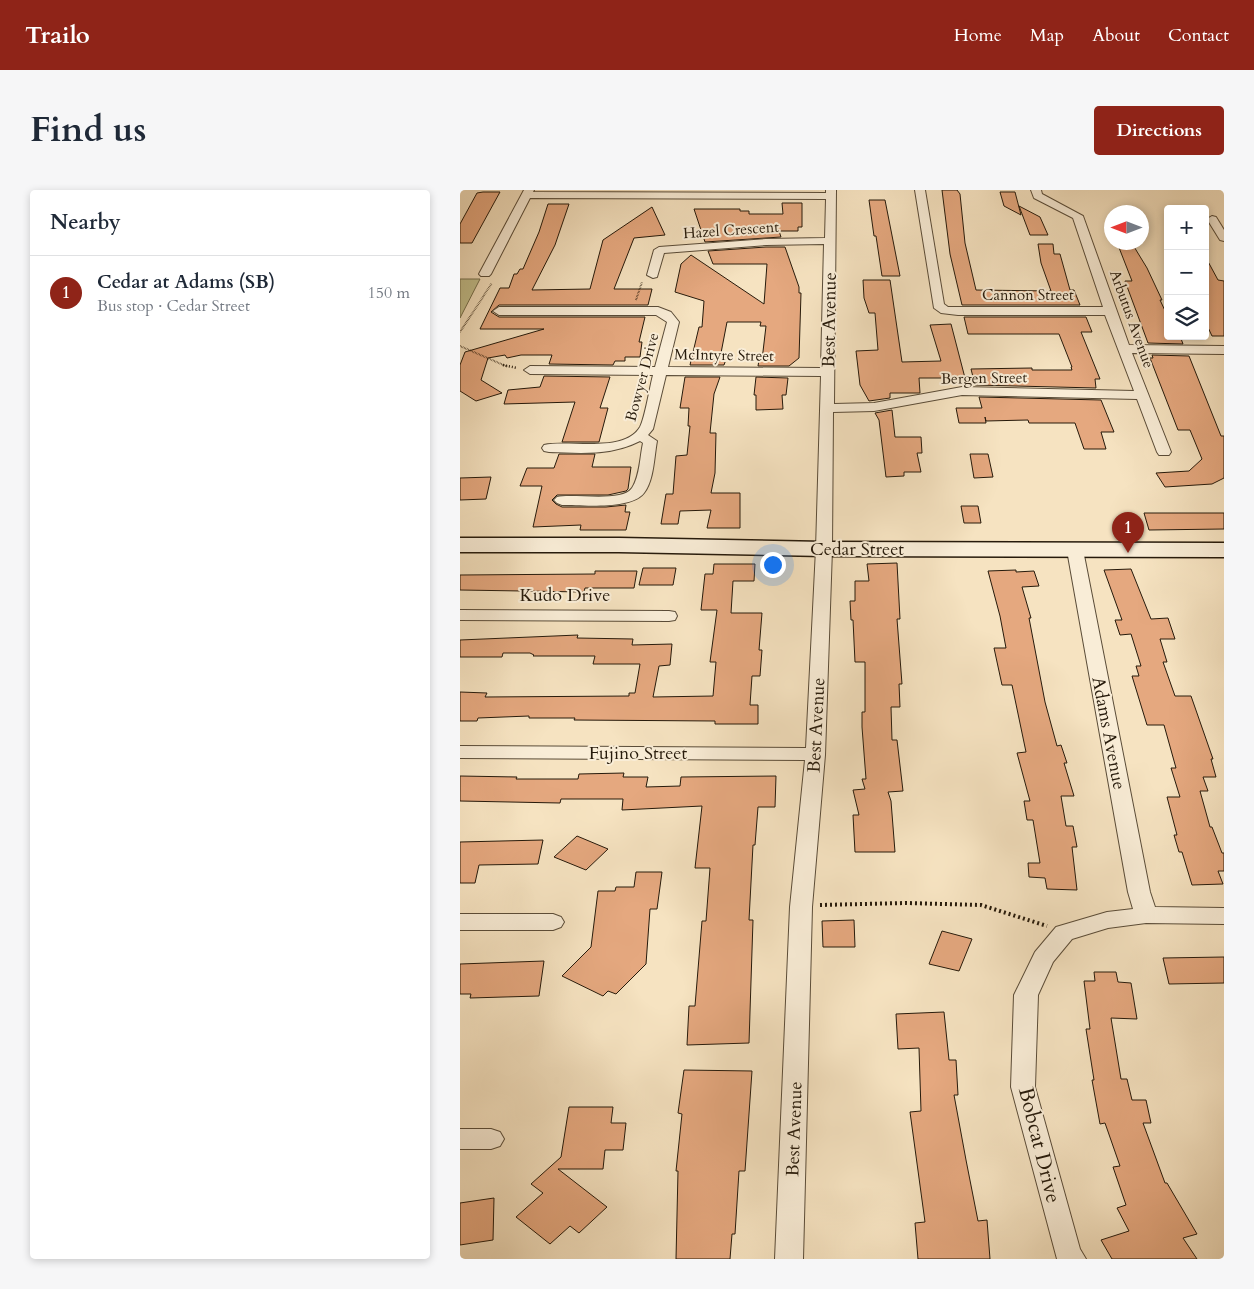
<!DOCTYPE html>
<meta charset="utf-8">
<style>
:root{--surface:#fff;--page:#f6f6f7;--text:#1f2937;--muted:#747a83;--line:#e0e1e3;--accent:#8f2418}
body{margin:0;font-family:Cardo,serif;background:var(--page);color:var(--text)}
.controls{position:absolute;right:15px;top:15px;display:grid;overflow:hidden;border-radius:5px;box-shadow:0 2px 8px #0003}
.controls button{width:45px;height:45px;display:grid;place-items:center;padding:0;border:0;border-bottom:1px solid var(--line);background:var(--surface);color:var(--text);font:25px sans-serif}
.compass{position:absolute;left:644px;top:15px;width:45px;height:45px;border-radius:50%;background:var(--surface);box-shadow:0 2px 8px #0003;rotate:270deg}
.you{position:absolute;left:312px;top:374px;width:18px;height:18px;margin:-12px;border:4px solid #fff;border-radius:50%;background:#1a73e8;box-shadow:0 0 0 8px #1a73e833}
.badge{display:grid;place-items:center;width:32px;height:32px;border-radius:50%;background:var(--accent);color:#fff;font-size:16px;font-weight:700}
.pin{position:absolute;translate:-50% -41px;filter:drop-shadow(0 1px 2px #0008)}
.pin::after{content:'';position:absolute;top:26px;width:18px;height:15px;background:inherit;clip-path:polygon(0 0,100% 0,50% 100%)}
.list{margin:0;padding:0;list-style:none}
h2{display:flex;justify-content:space-between;align-items:center;height:65px;margin:0;padding:0 20px;font-size:21px}
h2 small{font-size:16px;font-weight:400;color:var(--muted)}
.list li{display:grid;grid-template-columns:32px 1fr auto;gap:15px;align-items:center;box-sizing:border-box;height:75px;padding:0 20px;border-top:1px solid var(--line)}
.list b{display:block;font-size:19px;white-space:nowrap}
.list p{margin:0;font-size:16px;white-space:nowrap;color:var(--muted)}
.list em{font-size:16px;font-style:normal;color:var(--muted)}
.icon{flex:none;width:28px;height:28px;fill:none;stroke:currentColor;stroke-width:2;stroke-linecap:round;stroke-linejoin:round}
.map{position:relative;flex:none;width:764px;height:1069px;overflow:hidden;border-radius:5px}
header{display:flex;align-items:center;gap:30px;box-sizing:border-box;height:70px;padding:0 25px;background:var(--accent);color:#fff}
header strong{font-size:24px}
nav{display:flex;gap:28px;margin-inline-start:auto;font-size:18px}
.intro{display:flex;align-items:center;justify-content:space-between;box-sizing:border-box;height:120px;padding:0 30px}
h1{margin:0;font-size:35px}
.button{padding:12px 22px;border-radius:5px;background:var(--accent);color:#fff;font-size:18px;font-weight:700}
main{display:flex;gap:30px;padding:0 30px}
aside{flex:1;background:var(--surface);border-radius:5px;box-shadow:0 2px 8px #0003}
.map>svg:first-child{display:block}
.green{fill:#c3c18e;stroke:#746e4c}
.building{fill:#e5a87f;stroke:#261a0b}
.lines{fill:none;stroke-linecap:round;stroke-linejoin:round}
.minor-casing{stroke:#5a4c38;stroke-width:2}
.secondary-casing{stroke:#261a0b;stroke-width:3}
.path-far2{stroke:#261a0b;stroke-width:2;stroke-dasharray:0.5 1;stroke-linecap:butt}
.path-far1{stroke:#261a0b;stroke-width:2.5;stroke-dasharray:1 2;stroke-linecap:butt}
.path{stroke:#261a0b;stroke-width:4;stroke-dasharray:2 3;stroke-linecap:butt}
.minor{fill:#f9edd7;fill-rule:evenodd}
.secondary{fill:#f9edd7;fill-rule:evenodd}
.labels{text-anchor:middle;stroke-width:4;stroke-linejoin:round;paint-order:stroke}
.far-street-label{font-size:15px;fill:#261a0b;stroke:#f9edd7}
.street-label{font-size:18px;fill:#261a0b;stroke:#f9edd7}
.near-street-label{font-size:21px;fill:#261a0b;stroke:#f9edd7}
</style>
<header>
<strong>Trailo</strong>
<nav><a>Home</a><a>Map</a><a>About</a><a>Contact</a></nav>
</header>
<div class="intro"><h1>Find us</h1><a class="button">Directions</a></div>
<main>
<aside>
<h2>Nearby<small></small></h2>
<ul class="list">
<li><span class="badge">1</span><div><b>Cedar at Adams (SB)</b><p>Bus stop · Cedar Street</p></div><em>150 m</em></li>
</ul>
</aside>
<div class="map">
<svg width="764" height="1069" viewBox="0 0 764 1069">
<rect width="100%" height="100%" fill="#f6e3c1"/>
<filter id="stains"><feTurbulence type="fractalNoise" baseFrequency=".004" numOctaves="4"/><feColorMatrix values="0 0 0 0 .2 0 0 0 0 .09 0 0 0 0 .02 0 0 0 .5 -.17"/></filter>
<radialGradient id="worn" r=".72"><stop offset=".6" stop-color="#630" stop-opacity="0"/><stop offset="1" stop-color="#630" stop-opacity=".3"/></radialGradient>
<!-- green -->
<polygon class="green" points="0,89 20,89 0,128"/>
<!-- building -->
<g class="building">
<polygon points="482,0 497,0 500,4 505,53 516,100 591,101 581,73 578,54 593,54 594,64 600,64 610,100 614,100 620,115 502,115 490,64"/>
<polygon points="23,2 40,2 12,53 0,53 0,34 17,3"/>
<polygon points="540,2 555,2 561,25 544,16"/>
<polygon points="409,10 425,10 440,86 422,86 416,46 414,46"/>
<polygon points="322,13 342,13 342,37 338,37 338,41 319,41 321,47 245,52 234,19 280,19 280,21 289,21 289,24 323,24"/>
<polygon points="88,14 109,14 95,55 72,100 130,99 143,50 192,17 205,45 174,48 154,99 192,99 188,115 39,115 31,122 39,127 185,127 179,152 182,152 180,167 165,167 165,171 155,171 153,175 89,174 92,165 61,165 47,168 45,165 28,168 21,190 42,203 16,211 0,201 0,175 5,162 84,139 20,139 40,98 49,98 54,84 57,84 60,79 63,79 79,42"/>
<polygon points="559,16 580,27 588,45 570,45"/>
<polygon points="658,55 673,55 687,78 702,110 700,110 708,127 708,146 720,146 723,154 688,153 665,91 672,91"/>
<polygon points="306,57 325,57 339,97 339,103 341,103 339,168 329,176 298,176 299,170 302,170 306,136 300,136 301,132 267,132 261,163 268,164 264,175 230,175 239,137 242,137 244,111 215,102 221,74 231,65 304,114 307,74 253,74 248,61"/>
<polygon points="745,66 758,90 764,91 764,146 752,146 745,131"/>
<polygon points="403,90 430,90 442,172 481,171 470,135 491,134 505,188 459,188 460,203 430,203 430,208 409,211 400,195 396,161 418,160 415,123 409,123 404,108"/>
<polygon points="504,127 626,127 632,142 621,142 640,189 635,189 636,198 515,195 511,179 572,178 572,180 612,180 611,177 612,177 599,144 508,144"/>
<polygon points="692,165 729,166 761,246 764,246 764,288 752,294 705,297 696,283 729,281 742,269 730,240 718,240 690,168 693,168"/>
<polygon points="84,186 150,187 140,218 148,218 139,252 102,252 115,212 44,214 48,200 80,197"/>
<polygon points="225,187 260,187 254,204 250,243 256,243 255,283 251,303 280,303 280,338 247,338 251,320 220,321 218,334 201,334 206,304 213,304 216,266 227,265 230,236 228,236 229,218 220,218"/>
<polygon points="296,187 328,188 326,205 322,205 323,219 296,220 296,205 294,205"/>
<polygon points="519,207 641,210 654,242 641,242 646,259 624,259 615,233 569,233 568,230 526,231 525,227 526,233 499,233 496,218 522,218"/>
<polygon points="432,220 435,247 461,247 462,263 457,263 461,282 444,282 444,286 426,287 419,230 415,223"/>
<polygon points="99,264 135,264 132,277 171,277 168,299 166,301 148,305 97,305 92,310 96,314 102,317 146,317 166,315 165,322 170,322 166,340 120,340 121,335 73,337 82,296 60,296 67,278 94,278"/>
<polygon points="510,264 528,264 533,287 514,288"/>
<polygon points="31,287 26,309 0,310 0,288"/>
<polygon points="501,316 518,316 521,333 504,333"/>
<polygon points="684,323 764,323 764,339 689,340"/>
<polygon points="437,373 440,429 437,429 442,494 439,494 440,517 431,517 432,550 437,550 443,601 428,602 431,611 435,662 395,662 393,625 399,625 393,600 405,599 402,589 406,589 402,537 402,522 405,522 405,472 395,472 393,430 391,430 390,411 395,411 395,391 409,391 407,374"/>
<polygon points="254,374 295,374 294,391 273,391 271,423 302,423 299,460 302,460 300,486 292,486 290,515 298,515 298,534 255,534 255,531 114,530 115,528 69,528 69,526 18,528 17,531 0,531 0,502 27,503 25,507 169,506 169,503 175,503 180,474 133,474 135,466 73,466 74,465 70,463 43,463 42,467 0,467 0,450 118,445 117,448 173,449 172,455 212,454 210,475 199,476 193,507 253,506 256,472 250,472 257,420 241,420 245,384 253,384"/>
<polygon points="183,378 216,378 213,395 179,395"/>
<polygon points="671,379 691,429 708,428 715,449 700,449 707,472 703,472 715,506 731,506 753,569 751,569 756,587 743,587 748,601 740,601 750,637 752,637 762,663 764,663 764,681 758,681 763,694 732,695 722,662 719,662 714,645 717,645 707,607 720,607 711,578 716,578 704,535 687,535 672,486 679,486 676,476 681,476 671,444 660,445 655,430 662,430 644,380"/>
<polygon points="556,380 556,382 574,381 579,396 562,397 571,428 569,428 585,512 597,556 601,555 607,573 604,573 614,606 601,606 606,636 613,636 617,657 612,657 617,700 587,699 585,688 569,687 568,673 580,673 573,630 567,630 564,611 570,611 557,563 566,562 552,495 542,495 534,458 546,458 540,426 528,381"/>
<polygon points="135,381 177,381 174,398 125,398 124,402 0,400 0,385 135,384"/>
<polygon points="164,583 163,587 188,587 186,597 220,596 221,587 316,586 315,617 298,617 295,655 293,655 289,730 293,730 289,853 227,855 229,816 235,816 242,731 246,731 250,678 235,678 242,616 162,620 163,609 101,609 100,613 0,611 0,586 57,587 56,589 118,589 119,584"/>
<polygon points="117,646 148,659 126,680 94,667"/>
<polygon points="83,650 78,674 19,675 15,693 0,693 0,652"/>
<polygon points="176,682 202,682 197,719 190,719 186,774 156,804 148,801 143,806 102,786 131,757 138,701 155,701 156,697 174,697"/>
<polygon points="394,730 395,757 363,757 362,731"/>
<polygon points="482,741 512,749 499,781 469,774"/>
<polygon points="764,767 764,793 709,794 703,768"/>
<polygon points="84,771 79,806 10,808 11,804 0,804 0,774"/>
<polygon points="634,782 656,782 658,792 671,793 677,829 651,828 661,889 667,889 672,910 686,910 691,933 683,933 705,993 707,993 737,1044 723,1048 737,1069 652,1069 641,1050 669,1041 657,1018 666,1015 653,977 660,976 645,933 640,934 632,890 634,890 626,839 630,839 624,791 635,791"/>
<polygon points="484,822 489,870 496,870 498,905 494,905 506,970 518,1031 527,1030 530,1069 458,1069 455,1033 465,1032 450,922 461,921 459,858 438,859 436,824"/>
<polygon points="224,880 292,881 285,981 279,981 275,1044 272,1044 270,1069 216,1069 218,981 216,981 222,924 218,923"/>
<polygon points="109,917 153,917 151,933 166,933 163,960 145,960 143,979 98,979 147,1017 119,1043 110,1036 90,1054 56,1027 83,1003 71,994 101,967"/>
<polygon points="34,1008 33,1050 0,1055 0,1013"/>
</g>
<g class="lines">
<defs>
<g id="minor">
<path d="M 64,0 L 74,0 L 73,2 L 366,3 L 366,0 L 376,0 L 374,214 L 414,213 L 502,197 L 674,201 L 645,125 L 498,125 L 481,123 L 474,118 L 455,0 L 465,0 L 484,114 L 488,117 L 643,117 L 613,28 L 574,8 L 571,0 L 581,0 L 582,4 L 623,26 L 669,155 L 764,156 L 764,164 L 672,163 L 711,262 L 709,265 L 699,265 L 697,262 L 677,209 L 502,205 L 414,221 L 373,222 L 372,359 L 365,565 L 352,717 L 343,1069 L 315,1069 L 330,717 L 345,570 L 0,568 L 0,556 L 346,558 L 356,359 L 361,186 L 206,185 L 193,239 L 188,245 L 197,251 C 194,267 194,290 184,303 C 171,320 122,315 102,315 L 97,313 L 94,310 L 97,307 C 113,303 162,313 172,298 C 180,286 180,266 183,253 L 180,251 C 151,266 120,263 89,262 L 84,261 L 82,258 L 84,255 C 108,249 164,264 180,237 C 185,228 190,196 193,185 L 70,184 L 64,180 L 70,176 L 195,177 L 207,132 L 196,125 L 39,125 L 33,121 L 39,117 L 198,117 L 211,122 L 219,132 L 208,177 L 361,178 L 364,54 L 306,55 L 204,63 L 197,87 L 193,88 L 187,85 L 194,60 L 199,57 L 306,49 L 365,48 L 366,9 L 70,8 L 31,84 L 29,86 L 21,86 L 19,84 Z"/>
<polygon points="752,26 756,27 764,40 764,51 760,50 747,29"/>
<polygon points="615,355 621,357 623,360 690,702 695,717 764,718 764,734 686,733 648,738 612,749 593,772 578,805 575,897 620,1059 626,1069 597,1069 551,897 554,805 575,762 596,737 647,722 673,719 668,702 607,360 609,357"/>
<polygon points="0,420 209,421 215,422 217,426 215,430 209,431 0,430"/>
<polygon points="0,724 93,724 101,727 104,732 101,737 93,740 0,740"/>
<polygon points="0,939 31,939 40,942 44,949 40,956 31,959 0,959"/>
</g>
<polygon id="secondary" points="0,348 159,348 364,352 764,353 764,367 364,366 159,362 0,362"/>
</defs>
<!-- minor casing -->
<use href="#minor" class="minor-casing"/>
<!-- secondary casing -->
<use href="#secondary" class="secondary-casing"/>
<!-- path-far2 -->
<g class="path-far2">
<polyline points="176,110 182,92"/>
<polyline points="0,142 32,93"/>
<polyline points="0,156 48,177"/>
</g>
<!-- path-far1 -->
<polyline class="path-far1" points="43,175 57,178"/>
<!-- path -->
<polyline class="path" points="360,715 446,713 521,715 587,736"/>
<!-- minor -->
<use href="#minor" class="minor"/>
<!-- secondary -->
<use href="#secondary" class="secondary"/>
</g>
<g class="labels">
<!-- far-street labels -->
<g class="far-street-label">
<text transform="translate(271 40) rotate(-4)" y="5">Hazel Crescent</text>
<text x="568" y="110">Cannon Street</text>
<text transform="translate(672 129) rotate(70)" y="5">Arbutus Avenue</text>
<text transform="translate(264 165) rotate(1)" y="5">McIntyre Street</text>
<text transform="translate(182 187) rotate(-75)" y="5">Bowyer Drive</text>
<text transform="translate(524 188) rotate(-1)" y="5">Bergen Street</text>
</g>
<!-- street labels -->
<g class="street-label">
<text transform="translate(369 130) rotate(-89)" y="6">Best Avenue</text>
<text x="397" y="365">Cedar Street</text>
<text x="105" y="411">Kudo Drive</text>
<text transform="translate(356 535) rotate(-87)" y="6">Best Avenue</text>
<text transform="translate(649 543) rotate(79)" y="6">Adams Avenue</text>
<text x="178" y="569">Fujino Street</text>
<text transform="translate(334 939) rotate(-88)" y="6">Best Avenue</text>
</g>
<!-- near-street labels -->
<g class="near-street-label">
<text transform="translate(580 955) rotate(76)" y="7">Bobcat Drive</text>
</g>
</g>
<rect width="100%" height="100%" filter="url(#stains)"/>
<rect width="100%" height="100%" fill="url(#worn)"/>
</svg>
<div class="controls">
<button>+</button>
<button>−</button>
<button><svg class="icon" aria-label="layers" viewBox="0 0 24 24"><path d="M12 4l9 5-9 5-9-5zM3 14l9 5 9-5"/></svg></button>
</div>
<svg class="compass" viewBox="-18 -18 36 36"><path d="M0-13l5 13h-10z" fill="#e53935"/><path d="M0 13l5-13h-10z" fill="#747a83"/></svg>
<div class="you"></div>
<div class="pin badge" style="left:668px;top:363px">1</div>
</div>
</main>
